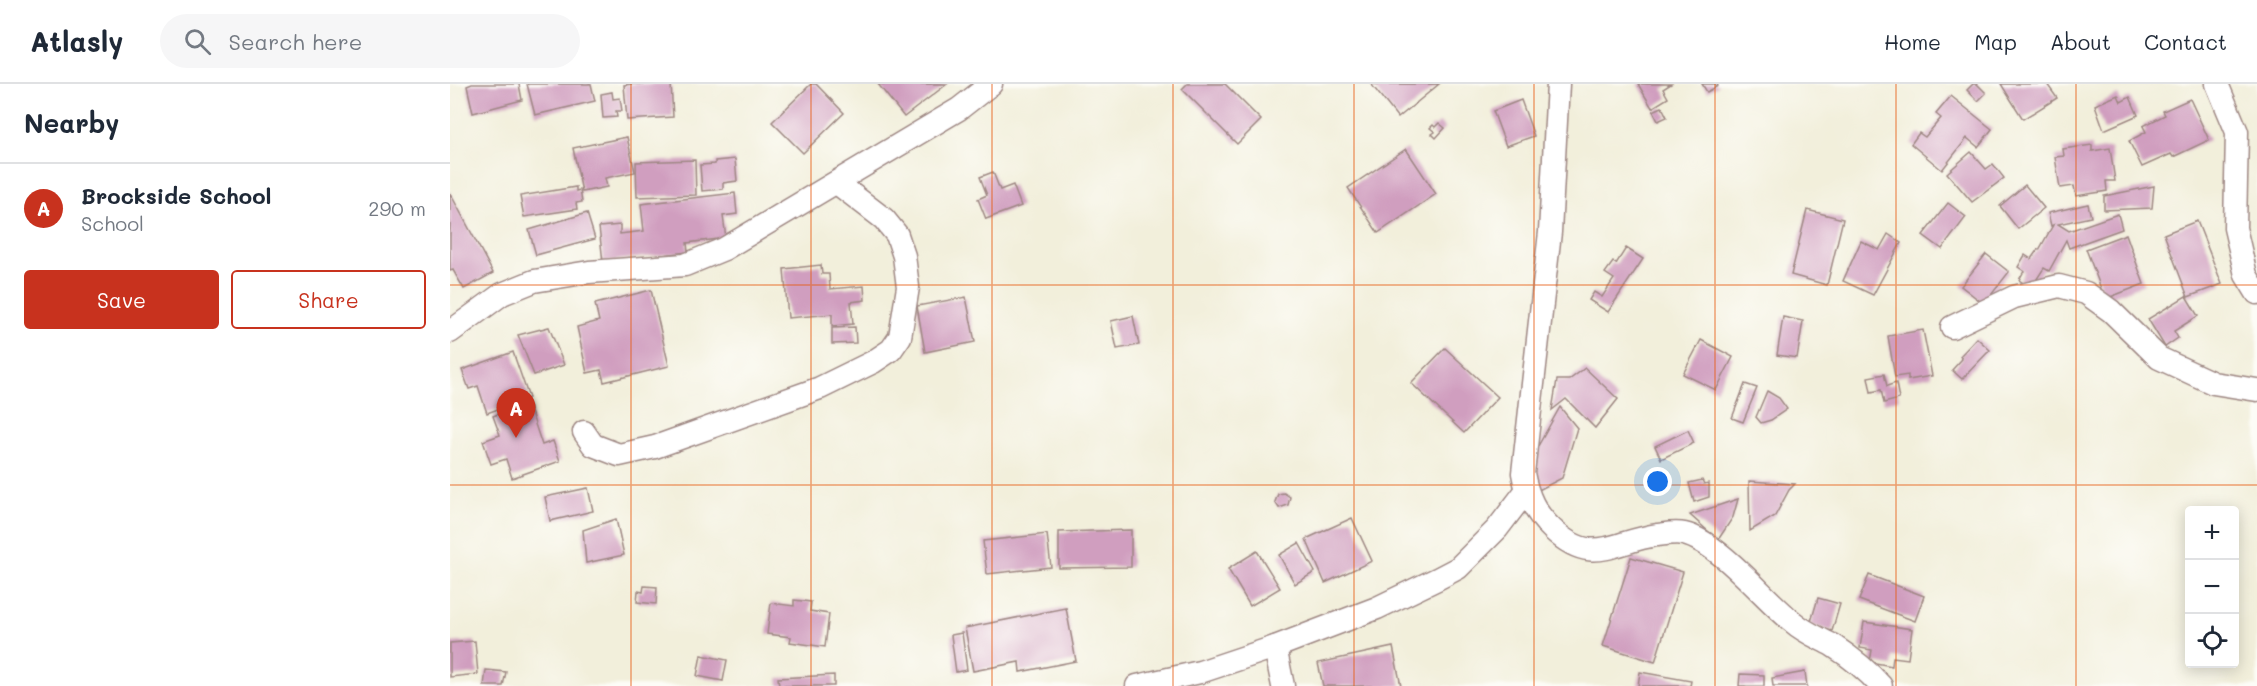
<!DOCTYPE html>
<meta charset="utf-8">
<style>
:root{--surface:#fff;--page:#f6f6f7;--text:#1f2937;--muted:#747a83;--line:#e0e1e3;--accent:#c8321e}
body{margin:0;font-family:Mali,sans-serif;background:var(--page);color:var(--text)}
.controls{position:absolute;right:18px;bottom:18px;display:grid;overflow:hidden;border-radius:6px;box-shadow:0 3px 15px #0003}
.controls button{width:54px;height:54px;display:grid;place-items:center;padding:0;border:0;border-bottom:2px solid var(--line);background:var(--surface);color:var(--text);font:30px sans-serif}
.you{position:absolute;left:1208px;top:398px;width:21px;height:21px;margin:-15px;border:4px solid #fff;border-radius:50%;background:#1a73e8;box-shadow:0 0 0 9px #1a73e833}
.badge{display:grid;place-items:center;width:39px;height:39px;border-radius:50%;background:var(--accent);color:#fff;font-size:20px;font-weight:700}
.pin{position:absolute;translate:-50% -50px;filter:drop-shadow(0 2px 3px #0008)}
.pin::after{content:'';position:absolute;top:32px;width:21px;height:18px;background:inherit;clip-path:polygon(0 0,100% 0,50% 100%)}
.list{margin:0;padding:0;list-style:none}
h2{display:flex;justify-content:space-between;align-items:center;height:78px;margin:0;padding:0 24px;font-size:26px}
h2 small{font-size:20px;font-weight:400;color:var(--muted)}
.list li{display:grid;grid-template-columns:39px 1fr auto;gap:18px;align-items:center;box-sizing:border-box;height:90px;padding:0 24px;border-top:2px solid var(--line)}
.list b{display:block;font-size:22px;white-space:nowrap}
.list p{margin:0;font-size:20px;white-space:nowrap;color:var(--muted)}
.list em{font-size:20px;font-style:normal;color:var(--muted)}
.actions{display:flex;gap:12px;padding:18px 24px}
.actions a{flex:1;padding:14px 0;border:2px solid var(--accent);border-radius:6px;text-align:center;font-size:21px;color:var(--accent)}
.actions .main{background:var(--accent);color:#fff}
.icon{flex:none;width:33px;height:33px;fill:none;stroke:currentColor;stroke-width:2;stroke-linecap:round;stroke-linejoin:round}
.map{position:relative;flex:none;width:1807px;height:602px;overflow:hidden}
header{display:flex;align-items:center;gap:36px;box-sizing:border-box;height:84px;padding:0 30px;background:var(--surface);border-bottom:2px solid var(--line)}
header strong{font-size:28px}
nav{display:flex;gap:33px;margin-inline-start:auto;font-size:21px}
.search{width:420px;height:54px;background:var(--page);display:flex;align-items:center;gap:15px;box-sizing:border-box;padding:0 21px;border-radius:33px;color:var(--muted);font-size:22px}
main{display:flex}
aside{flex:1;background:var(--surface)}
.map>svg:first-child{display:block}
.building{fill:#d09ebf}
.lines{fill:none;stroke-linecap:round;stroke-linejoin:round}
.street-casing{stroke:#9e8783;stroke-width:25}
.street{stroke:#fff;stroke-width:22}
.grid{fill:none;stroke:#e8590c;stroke-width:1.5;stroke-opacity:0.55}
</style>
<header>
<strong>Atlasly</strong>
<div class="search"><svg class="icon" aria-label="search" viewBox="0 0 24 24"><circle cx="10" cy="10" r="6"/><path d="M15 15l6 6"/></svg>Search here</div>
<nav><a>Home</a><a>Map</a><a>About</a><a>Contact</a></nav>
</header>
<main>
<aside>
<h2>Nearby<small></small></h2>
<ul class="list">
<li><span class="badge">A</span><div><b>Brockside School</b><p>School</p></div><em>290 m</em></li>
</ul>
<div class="actions"><a class="main">Save</a><a>Share</a></div>
</aside>
<div class="map">
<svg width="1807" height="602" viewBox="0 0 1807 602">
<rect width="100%" height="100%" fill="#fdfcf7"/>
<filter id="ink" filterUnits="userSpaceOnUse"><feTurbulence type="fractalNoise" baseFrequency=".0167" numOctaves="2"/><feDisplacementMap in="SourceGraphic" scale="12" xChannelSelector="R" yChannelSelector="G"/><feConvolveMatrix kernelMatrix="1 2 1 2 8 2 1 2 1" color-interpolation-filters="sRGB"/></filter>
<filter id="wash" filterUnits="userSpaceOnUse"><feTurbulence type="fractalNoise" baseFrequency=".008" numOctaves="4" result="noise"/><feDisplacementMap in="SourceGraphic" scale="24" xChannelSelector="R" yChannelSelector="G"/><feGaussianBlur stdDeviation="1.35" result="paint"/><feColorMatrix in="noise" values="0 0 0 0 0 0 0 0 0 0 0 0 0 0 0 0 0 1.4 0 .05"/><feComposite in="paint" operator="in"/></filter>
<g filter="url(#wash)">
<rect width="100%" height="100%" fill="#f2efdb"/>
<g id="blocks">
<!-- building -->
<g class="building">
<polygon points="22,0 69,0 72,16 23,29 17,2"/>
<polygon points="77,0 141,0 145,17 85,31"/>
<polygon points="183,0 221,0 223,33 177,36 174,1"/>
<polygon points="361,0 366,0 394,29 353,69 322,38"/>
<polygon points="428,0 497,0 454,33"/>
<polygon points="737,0 775,0 811,36 787,60 732,5"/>
<polygon points="921,0 989,0 948,34"/>
<polygon points="1188,0 1221,0 1213,5 1218,14 1202,24"/>
<polygon points="1252,0 1267,0 1268,2 1257,8"/>
<polygon points="1523,0 1527,0 1536,9 1528,17 1517,6"/>
<polygon points="1551,0 1597,0 1607,14 1573,35"/>
<polygon points="162,8 163,15 170,14 172,27 166,27 167,33 153,34 151,10"/>
<polygon points="1668,11 1671,18 1680,13 1688,31 1654,46 1645,21"/>
<polygon points="1501,12 1542,45 1528,63 1517,54 1492,86 1461,60 1469,49 1475,53 1491,34 1486,30"/>
<polygon points="1740,15 1759,56 1723,73 1721,70 1692,83 1679,57 1696,48 1693,42 1715,31 1713,27"/>
<polygon points="1071,16 1084,52 1056,62 1043,27"/>
<polygon points="1212,23 1217,33 1208,37 1203,27"/>
<polygon points="989,39 995,44 986,54 982,50 985,48 980,44 983,41 985,43"/>
<polygon points="177,53 185,88 155,94 157,103 132,108 123,64"/>
<polygon points="1642,61 1642,67 1660,64 1665,97 1656,97 1657,107 1626,112 1624,102 1610,104 1605,73 1614,72 1613,65"/>
<polygon points="956,65 986,110 928,149 898,104"/>
<polygon points="1521,68 1536,85 1543,80 1554,94 1522,118 1497,89"/>
<polygon points="285,75 287,97 273,99 273,105 252,107 250,81 265,80 265,77"/>
<polygon points="245,76 246,111 187,113 186,78"/>
<polygon points="543,88 550,106 563,101 571,122 536,135 528,115 537,111 530,93"/>
<polygon points="1575,101 1594,124 1568,145 1550,122"/>
<polygon points="1704,102 1702,124 1654,126 1654,112"/>
<polygon points="126,103 126,107 130,106 132,118 126,119 127,125 74,133 70,112"/>
<polygon points="0,109 43,189 14,205 3,186 0,187"/>
<polygon points="285,109 287,130 273,132 276,154 237,159 238,168 153,178 149,143 170,141 170,150 194,147 191,120"/>
<polygon points="1498,119 1516,133 1492,165 1473,151"/>
<polygon points="1638,120 1641,133 1608,140 1619,147 1668,130 1672,145 1619,164 1616,156 1599,187 1594,184 1581,204 1569,196 1574,187 1568,183 1575,171 1581,175 1588,165 1589,166 1603,141 1601,142 1598,129"/>
<polygon points="1357,126 1393,135 1377,201 1341,191"/>
<polygon points="137,129 145,155 86,171 79,146"/>
<polygon points="1747,137 1772,200 1738,213 1714,150"/>
<polygon points="1438,150 1451,159 1423,211 1393,197 1411,157 1429,166"/>
<polygon points="1676,150 1694,200 1655,215 1636,165"/>
<polygon points="1176,164 1193,175 1158,228 1139,216 1144,208 1152,213 1164,195 1155,189 1163,178 1166,180"/>
<polygon points="1536,170 1559,188 1534,220 1511,202"/>
<polygon points="371,181 372,190 379,190 380,205 414,202 415,216 401,218 403,240 382,242 382,230 338,234 334,185"/>
<polygon points="201,206 219,282 154,298 151,286 137,289 127,243 149,237 145,220"/>
<polygon points="1736,212 1748,232 1724,247 1728,254 1715,263 1698,235"/>
<polygon points="516,213 525,258 475,268 467,222"/>
<polygon points="683,232 689,261 667,265 661,237"/>
<polygon points="1333,233 1353,237 1347,274 1327,271"/>
<polygon points="99,243 114,281 84,291 68,251"/>
<polygon points="405,243 406,259 382,260 382,244"/>
<polygon points="1473,246 1482,292 1458,296 1458,291 1445,293 1438,252"/>
<polygon points="1527,254 1540,266 1512,295 1502,286 1512,275 1510,272"/>
<polygon points="1251,256 1283,273 1266,306 1233,290"/>
<polygon points="995,264 1048,313 1014,349 961,299"/>
<polygon points="63,268 79,314 37,329 28,302 19,305 12,286"/>
<polygon points="1135,284 1168,315 1145,344 1116,315 1102,326 1107,296 1119,296"/>
<polygon points="1434,290 1437,302 1446,299 1449,315 1434,319 1431,306 1421,308 1418,293"/>
<polygon points="1295,300 1307,304 1293,338 1282,334"/>
<polygon points="1317,307 1329,314 1337,325 1321,336 1311,339 1306,333"/>
<polygon points="78,319 92,361 103,357 110,377 62,394 56,375 41,380 33,357 50,351 43,332"/>
<polygon points="1110,323 1127,344 1112,394 1081,410 1074,387"/>
<polygon points="1238,346 1244,359 1211,375 1205,362"/>
<polygon points="1252,396 1254,400 1259,399 1259,413 1244,418 1239,399"/>
<polygon points="1299,397 1345,400 1339,406 1325,432 1300,447"/>
<polygon points="138,404 143,427 100,437 95,413"/>
<polygon points="834,409 840,413 838,421 829,424 825,418 828,410"/>
<polygon points="1288,415 1283,433 1268,456 1240,431"/>
<polygon points="902,434 922,477 875,499 856,455"/>
<polygon points="166,435 174,471 136,479 133,446"/>
<polygon points="681,446 681,483 609,484 609,448"/>
<polygon points="597,450 601,483 537,490 533,457"/>
<polygon points="849,459 865,488 845,500 829,471"/>
<polygon points="807,467 830,504 800,522 778,485"/>
<polygon points="1181,473 1233,488 1205,578 1153,562"/>
<polygon points="1419,491 1474,512 1465,537 1409,516"/>
<polygon points="194,502 207,503 206,520 187,518 188,507 193,508"/>
<polygon points="1368,514 1390,520 1382,547 1360,541"/>
<polygon points="344,516 361,518 360,527 379,530 375,563 340,558 341,553 317,550 321,519 344,522"/>
<polygon points="616,524 626,577 570,588 569,578 523,587 515,544"/>
<polygon points="1414,538 1462,545 1458,575 1443,573 1442,582 1420,578 1422,566 1410,564"/>
<polygon points="512,549 517,586 506,588 501,551"/>
<polygon points="25,557 28,590 0,593 0,559"/>
<polygon points="943,563 951,602 873,602 868,579"/>
<polygon points="251,571 277,576 273,597 247,592"/>
<polygon points="36,586 56,588 53,602 34,602"/>
<polygon points="1190,588 1241,597 1240,602 1188,602"/>
<polygon points="1355,588 1357,602 1323,602 1322,594"/>
<polygon points="1290,590 1314,591 1314,602 1289,602"/>
<polygon points="384,591 384,602 329,602 328,594"/>
</g>
</g>
</g>
<g filter="url(#ink)">
<use href="#blocks" fill-opacity="0" stroke="#9e8783" stroke-width="1.5"/>
<g class="lines">
<defs>
<g id="street">
<path d="M 1108,0 L 1100,148 L 1073,389 C 1077,412 1085,429 1102,445 C 1142,483 1161,458 1207,451 C 1215,450 1226,448 1234,450 C 1269,458 1314,515 1343,538 C 1354,548 1369,554 1382,561 C 1399,572 1418,587 1431,602"/>
<polyline points="1767,0 1787,48 1785,144 1796,191 1807,209"/>
<polyline points="1502,243 1564,213 1609,202 1636,209 1661,227 1709,274 1763,299 1807,306"/>
<polyline points="0,248 52,210 84,197 139,188 235,181 274,165 509,25 541,0"/>
<polyline points="134,348 143,361 169,371 205,363 370,304 423,278 441,266 450,253 458,203 454,172 447,151 434,135 387,99"/>
<polyline points="825,563 833,602"/>
<polyline points="687,602 750,588 825,563 927,524 987,495 1008,484 1047,445 1076,407"/>
</g>
</defs>
<!-- street casing -->
<use href="#street" class="street-casing"/>
<!-- street -->
<use href="#street" class="street"/>
</g>
</g>
<!-- grid -->
<path class="grid" d="M 181,0 L 181,602M 361,0 L 361,602M 542,0 L 542,602M 723,0 L 723,602M 904,0 L 904,602M 1084,0 L 1084,602M 1265,0 L 1265,602M 1446,0 L 1446,602M 1626,0 L 1626,602M 0,201 L 1807,201M 0,401 L 1807,401"/>
</svg>
<div class="controls">
<button>+</button>
<button>−</button>
<button><svg class="icon" aria-label="locate" viewBox="0 0 24 24"><circle cx="12" cy="12" r="6"/><path d="M12 2v4M12 18v4M2 12h4M18 12h4"/></svg></button>
</div>
<div class="you"></div>
<div class="pin badge" style="left:66px;top:354px">A</div>
</div>
</main>
